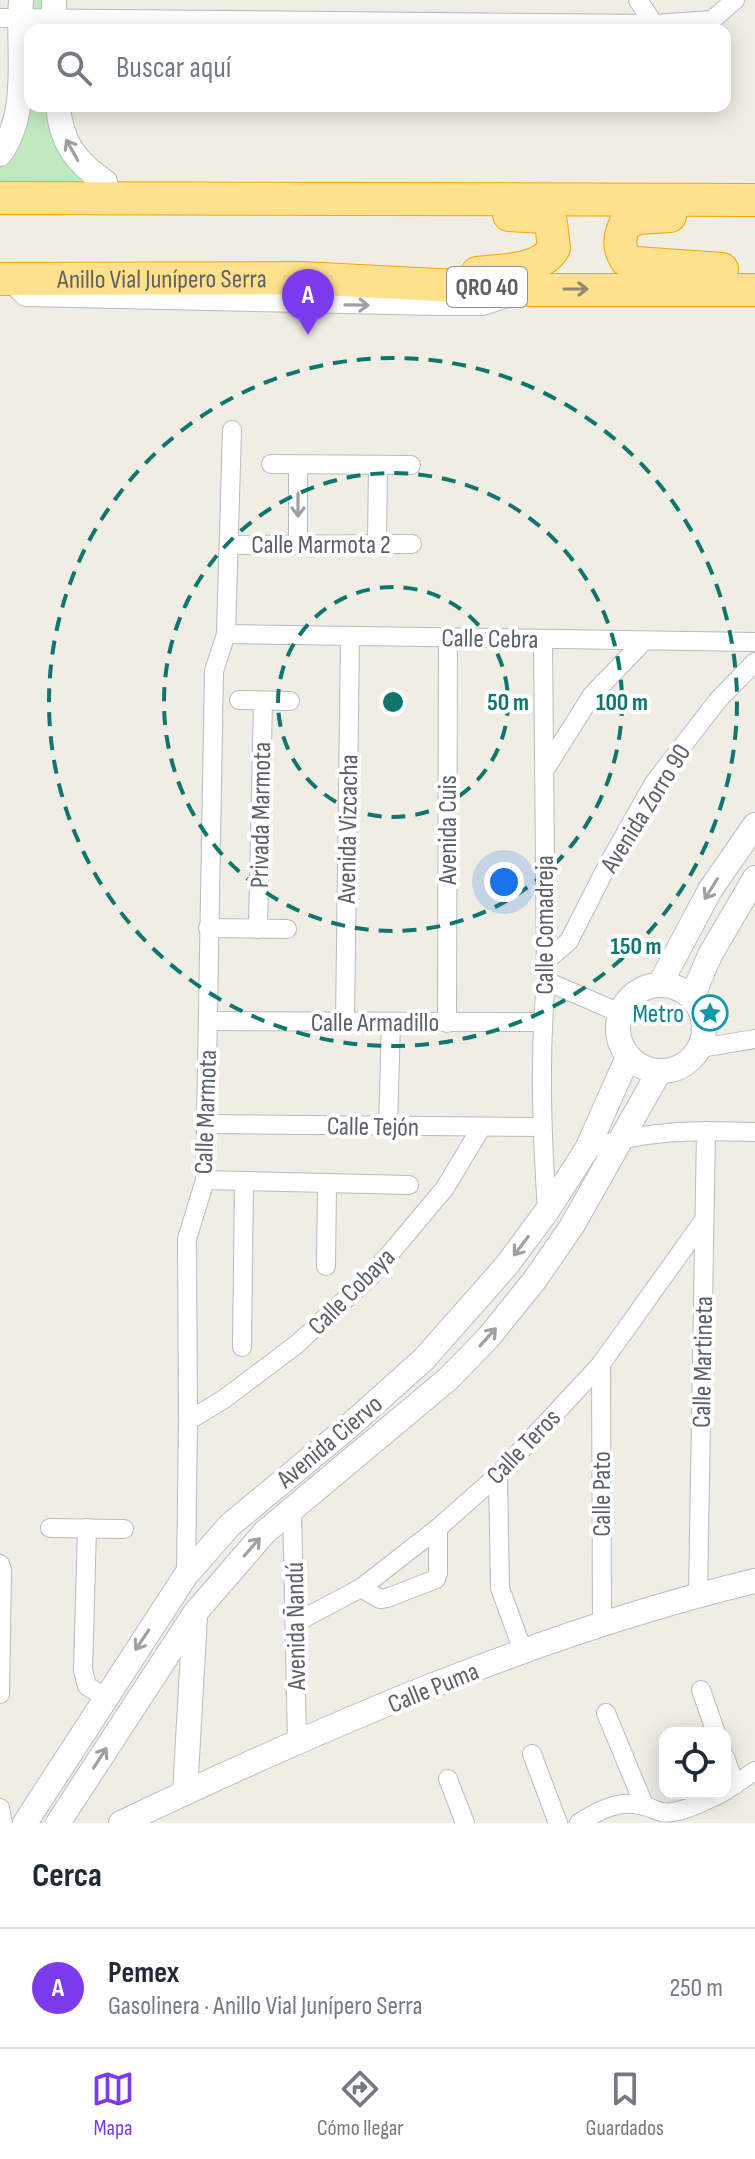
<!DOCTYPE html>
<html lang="es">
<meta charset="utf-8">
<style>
:root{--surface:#fff;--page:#f6f6f7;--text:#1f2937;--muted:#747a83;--line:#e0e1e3;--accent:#7c3aed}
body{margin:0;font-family:"Sofia Sans Condensed",sans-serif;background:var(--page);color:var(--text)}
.controls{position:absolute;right:24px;bottom:24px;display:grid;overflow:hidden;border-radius:16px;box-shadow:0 4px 20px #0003}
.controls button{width:72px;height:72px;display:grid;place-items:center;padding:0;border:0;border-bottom:2px solid var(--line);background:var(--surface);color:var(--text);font:40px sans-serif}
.you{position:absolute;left:504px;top:882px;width:28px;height:28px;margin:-20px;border:6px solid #fff;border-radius:50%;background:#1a73e8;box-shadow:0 0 0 12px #1a73e833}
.badge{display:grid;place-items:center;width:52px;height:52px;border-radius:50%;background:var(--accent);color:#fff;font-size:26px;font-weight:700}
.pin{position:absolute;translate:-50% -66px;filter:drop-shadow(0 2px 4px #0008)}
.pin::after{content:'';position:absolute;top:42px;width:28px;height:24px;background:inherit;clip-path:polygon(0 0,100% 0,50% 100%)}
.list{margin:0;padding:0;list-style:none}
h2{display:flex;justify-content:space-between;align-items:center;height:104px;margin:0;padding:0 32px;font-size:34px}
h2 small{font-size:26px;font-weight:400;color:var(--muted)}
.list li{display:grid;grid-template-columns:52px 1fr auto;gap:24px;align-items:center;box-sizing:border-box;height:120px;padding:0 32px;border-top:2px solid var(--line)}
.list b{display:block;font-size:30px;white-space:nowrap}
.list p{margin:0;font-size:26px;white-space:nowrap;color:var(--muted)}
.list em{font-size:26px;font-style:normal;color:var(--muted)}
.icon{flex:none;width:44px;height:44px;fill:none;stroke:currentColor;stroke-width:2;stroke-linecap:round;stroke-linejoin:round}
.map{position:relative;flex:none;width:755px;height:1823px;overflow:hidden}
.search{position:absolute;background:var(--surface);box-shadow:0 4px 20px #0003;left:24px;right:24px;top:24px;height:88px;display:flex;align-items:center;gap:20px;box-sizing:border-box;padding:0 28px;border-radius:16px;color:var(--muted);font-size:30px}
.sheet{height:224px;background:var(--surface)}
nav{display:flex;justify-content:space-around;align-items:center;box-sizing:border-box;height:112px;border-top:2px solid var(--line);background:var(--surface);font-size:22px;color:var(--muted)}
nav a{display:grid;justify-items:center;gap:4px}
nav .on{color:var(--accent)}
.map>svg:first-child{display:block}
.green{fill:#c1e9c0}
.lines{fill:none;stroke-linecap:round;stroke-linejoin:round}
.street-casing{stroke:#b8bbc0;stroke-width:20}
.secondary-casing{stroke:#b8bcc2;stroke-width:26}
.highway-casing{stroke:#f5a600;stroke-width:34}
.street{stroke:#fff;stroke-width:18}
.secondary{stroke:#fff;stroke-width:24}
.highway{stroke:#ffe18d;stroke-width:32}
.oneway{stroke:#9ea0a3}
.oneway2{stroke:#8e8772}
.ring{fill:none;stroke:#0f766e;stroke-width:4;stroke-dasharray:14 10}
.labels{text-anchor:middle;stroke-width:8;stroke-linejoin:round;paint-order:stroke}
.shield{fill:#fff;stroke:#8e9094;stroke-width:2}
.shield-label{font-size:24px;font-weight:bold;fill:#5d6166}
.street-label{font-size:26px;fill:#5d6166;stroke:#fff}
.culture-label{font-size:26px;fill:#0d838f;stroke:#fff;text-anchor:end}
.centre{fill:#0f766e;stroke:#fff;stroke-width:4}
.ring-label{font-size:24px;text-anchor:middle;font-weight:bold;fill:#0f766e;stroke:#fff;stroke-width:8;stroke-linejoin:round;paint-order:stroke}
</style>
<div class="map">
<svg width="755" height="1823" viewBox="0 0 755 1823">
<rect width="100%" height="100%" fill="#f0ede5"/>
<!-- green -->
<polygon class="green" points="21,0 54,0 54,30 30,30 30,106 58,106 105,182 441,186 0,198 0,154"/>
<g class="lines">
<defs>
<g id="street">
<polyline points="638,0 654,24"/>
<polyline points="0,18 654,24 712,20 735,0"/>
<polyline points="6,279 25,297 436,306 483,306 511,297"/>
<polyline points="271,464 411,465"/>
<polyline points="377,544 378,466"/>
<polyline points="230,545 412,544"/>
<polyline points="298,545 298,465"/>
<polyline points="226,634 755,642"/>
<path d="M 543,639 L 546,981 C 539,1058 542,1134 547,1211"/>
<polyline points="239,700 290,701"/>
<polyline points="544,771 592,695 644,641"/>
<polyline points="208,928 287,929"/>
<polyline points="258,929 263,701"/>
<polyline points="546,961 569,941 606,868 654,783 718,700 755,662"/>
<polyline points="546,981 620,1013"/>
<polyline points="208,1021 542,1022"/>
<polyline points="345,1022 350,636"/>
<polyline points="447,1023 448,637"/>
<polyline points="700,1048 755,1039"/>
<polyline points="206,1124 541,1127"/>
<polyline points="388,1126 391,1022"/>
<path d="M 587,1149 C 646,1130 693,1130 755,1132"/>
<polyline points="205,1180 409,1185"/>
<polyline points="326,1266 327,1184"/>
<polyline points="242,1347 244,1182"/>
<polyline points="601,1364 602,1624"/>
<polyline points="188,1421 224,1399 297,1344 372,1275 445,1188 481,1128"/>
<polyline points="498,1475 500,1588 523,1651"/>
<polyline points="292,1510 297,1742"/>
<polyline points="50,1528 124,1529"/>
<polyline points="87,1528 83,1670 87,1686 105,1697"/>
<polyline points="0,1564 2,1570 0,1694"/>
<polyline points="186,1575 188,1421 187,1239 205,1180 214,671 226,634 232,430"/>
<polyline points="361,1588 380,1599 387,1598 436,1579 438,1573 438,1528"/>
<polyline points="698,1594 706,1131"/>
<polyline points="295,1623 361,1588 438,1528 498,1475 601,1364 704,1220"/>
<polyline points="701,1690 716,1733"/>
<polyline points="606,1713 644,1805"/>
<polyline points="532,1754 558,1823"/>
<polyline points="725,1757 735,1785"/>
<polyline points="448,1779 465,1823"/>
<polyline points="725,1791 755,1771"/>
<polyline points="0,1808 3,1823"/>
<path d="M 579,1823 C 599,1810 620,1799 644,1806 C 650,1807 656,1811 662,1812 C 680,1815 706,1800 722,1793"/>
</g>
<g id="secondary">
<polyline points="54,30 54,0"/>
<path d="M 58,106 C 61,143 76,162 105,182"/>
<path d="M 0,154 C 31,111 17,50 21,0"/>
<polyline points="660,984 710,890 755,825"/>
<circle cx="661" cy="1028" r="43"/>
<polyline points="692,997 710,955 755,878"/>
<polyline points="185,1793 195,1616"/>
<polyline points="25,1823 186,1575 230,1525 347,1428 424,1359 507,1265 547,1211 587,1149 628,1057"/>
<polyline points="58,1823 195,1613 265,1532 448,1379 488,1338 534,1281 572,1226 659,1072"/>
<path d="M 121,1823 C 323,1727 538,1633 755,1581"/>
</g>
<g id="highway">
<polyline points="0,198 755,200"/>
<path d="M 670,216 L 638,218 L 625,224 C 619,238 618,247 626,260 L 636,263 L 722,269"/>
<path d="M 477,273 C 502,270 541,271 554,248 L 551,223 L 543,217 L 509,215"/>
<path id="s1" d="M 0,279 L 302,278 L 534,290 L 755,290"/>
</g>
</defs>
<!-- street casing -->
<use href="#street" class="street-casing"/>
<!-- secondary casing -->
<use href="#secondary" class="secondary-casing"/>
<!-- highway casing -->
<use href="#highway" class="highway-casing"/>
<!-- street -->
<use href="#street" class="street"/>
<!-- secondary -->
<use href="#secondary" class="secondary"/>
<!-- highway -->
<use href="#highway" class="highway"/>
</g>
<!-- one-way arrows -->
<defs><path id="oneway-shaft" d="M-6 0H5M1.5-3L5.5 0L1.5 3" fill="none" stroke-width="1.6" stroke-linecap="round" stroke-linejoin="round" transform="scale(2)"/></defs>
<g class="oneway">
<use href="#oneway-shaft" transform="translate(72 150) rotate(-119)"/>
<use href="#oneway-shaft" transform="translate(357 305) rotate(1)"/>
<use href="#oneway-shaft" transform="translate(298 505) rotate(90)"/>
<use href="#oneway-shaft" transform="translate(711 889) rotate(122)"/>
<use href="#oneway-shaft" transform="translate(521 1246) rotate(127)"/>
<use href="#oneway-shaft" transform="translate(488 1337) rotate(-48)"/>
<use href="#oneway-shaft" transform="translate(252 1547) rotate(-49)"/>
<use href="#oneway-shaft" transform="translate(142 1640) rotate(124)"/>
<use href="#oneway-shaft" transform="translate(100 1758) rotate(-57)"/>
</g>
<use class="oneway2" href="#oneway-shaft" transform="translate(576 289)"/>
<!-- distance rings -->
<g class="ring">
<circle cx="393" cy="702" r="115"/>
<circle cx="393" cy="702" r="229"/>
<circle cx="393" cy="702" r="344"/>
</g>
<!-- icons -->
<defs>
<symbol id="sight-ring" viewBox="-11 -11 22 22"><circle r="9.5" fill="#fff" stroke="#0f9aa8" stroke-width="1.5"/><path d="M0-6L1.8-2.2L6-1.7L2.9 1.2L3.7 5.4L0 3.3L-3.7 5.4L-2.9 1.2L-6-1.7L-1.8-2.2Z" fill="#0f9aa8"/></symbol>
</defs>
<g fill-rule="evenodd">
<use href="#sight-ring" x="690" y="993" width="40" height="40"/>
</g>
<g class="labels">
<!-- shield labels -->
<rect class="shield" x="447" y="267" width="80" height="40" rx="6"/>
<g class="shield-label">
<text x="487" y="295">QRO 40</text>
</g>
<!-- street labels -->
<g class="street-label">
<text dy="9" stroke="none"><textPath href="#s1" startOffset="162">Anillo Vial Junípero Serra</textPath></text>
<text x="321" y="553">Calle Marmota 2</text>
<text transform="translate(490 638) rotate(1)" y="9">Calle Cebra</text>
<text transform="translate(645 808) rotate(-58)" y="9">Avenida Zorro 90</text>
<text transform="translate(260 815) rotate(-89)" y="9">Privada Marmota</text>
<text transform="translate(347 829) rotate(-89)" y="9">Avenida Vizcacha</text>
<text transform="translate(447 830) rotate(-90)" y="9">Avenida Cuis</text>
<text transform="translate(544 925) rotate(-90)" y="9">Calle Comadreja</text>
<text x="375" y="1031">Calle Armadillo</text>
<text transform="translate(205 1112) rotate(-88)" y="9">Calle Marmota</text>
<text transform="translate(373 1126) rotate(1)" y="9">Calle Tejón</text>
<text transform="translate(351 1291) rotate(-45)" y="9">Calle Cobaya</text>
<text transform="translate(702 1362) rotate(-89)" y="9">Calle Martineta</text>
<text transform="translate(329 1441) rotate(-40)" y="9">Avenida Ciervo</text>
<text transform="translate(523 1446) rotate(-46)" y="9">Calle Teros</text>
<text transform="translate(601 1494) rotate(-90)" y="9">Calle Pato</text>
<text transform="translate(295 1626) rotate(-91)" y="9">Avenida Ñandú</text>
<text transform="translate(433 1687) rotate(-22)" y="9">Calle Puma</text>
</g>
<!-- culture labels -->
<g class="culture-label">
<text x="684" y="1022">Metro</text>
</g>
</g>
<circle cx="393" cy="702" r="12" class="centre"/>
<g class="ring-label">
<text x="508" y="710">50 m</text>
<text x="622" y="710">100 m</text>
<text x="636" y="954">150 m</text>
</g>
</svg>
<div class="controls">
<button><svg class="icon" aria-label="locate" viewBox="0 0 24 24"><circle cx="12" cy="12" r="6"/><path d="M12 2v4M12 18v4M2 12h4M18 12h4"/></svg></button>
</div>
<div class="you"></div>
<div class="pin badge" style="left:308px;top:335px">A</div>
<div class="search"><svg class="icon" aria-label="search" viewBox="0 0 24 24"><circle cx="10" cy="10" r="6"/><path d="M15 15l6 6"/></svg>Buscar aquí</div>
</div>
<section class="sheet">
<h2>Cerca<small></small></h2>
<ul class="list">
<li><span class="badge">A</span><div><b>Pemex</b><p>Gasolinera · Anillo Vial Junípero Serra</p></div><em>250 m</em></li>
</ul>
</section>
<nav>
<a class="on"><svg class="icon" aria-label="map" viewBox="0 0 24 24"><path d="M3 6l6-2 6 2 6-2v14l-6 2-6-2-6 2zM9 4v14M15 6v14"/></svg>Mapa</a>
<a><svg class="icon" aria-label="directions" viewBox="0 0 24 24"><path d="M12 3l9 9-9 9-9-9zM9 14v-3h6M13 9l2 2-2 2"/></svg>Cómo llegar</a>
<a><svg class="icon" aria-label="saved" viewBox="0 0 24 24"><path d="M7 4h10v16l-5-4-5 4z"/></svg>Guardados</a>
</nav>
